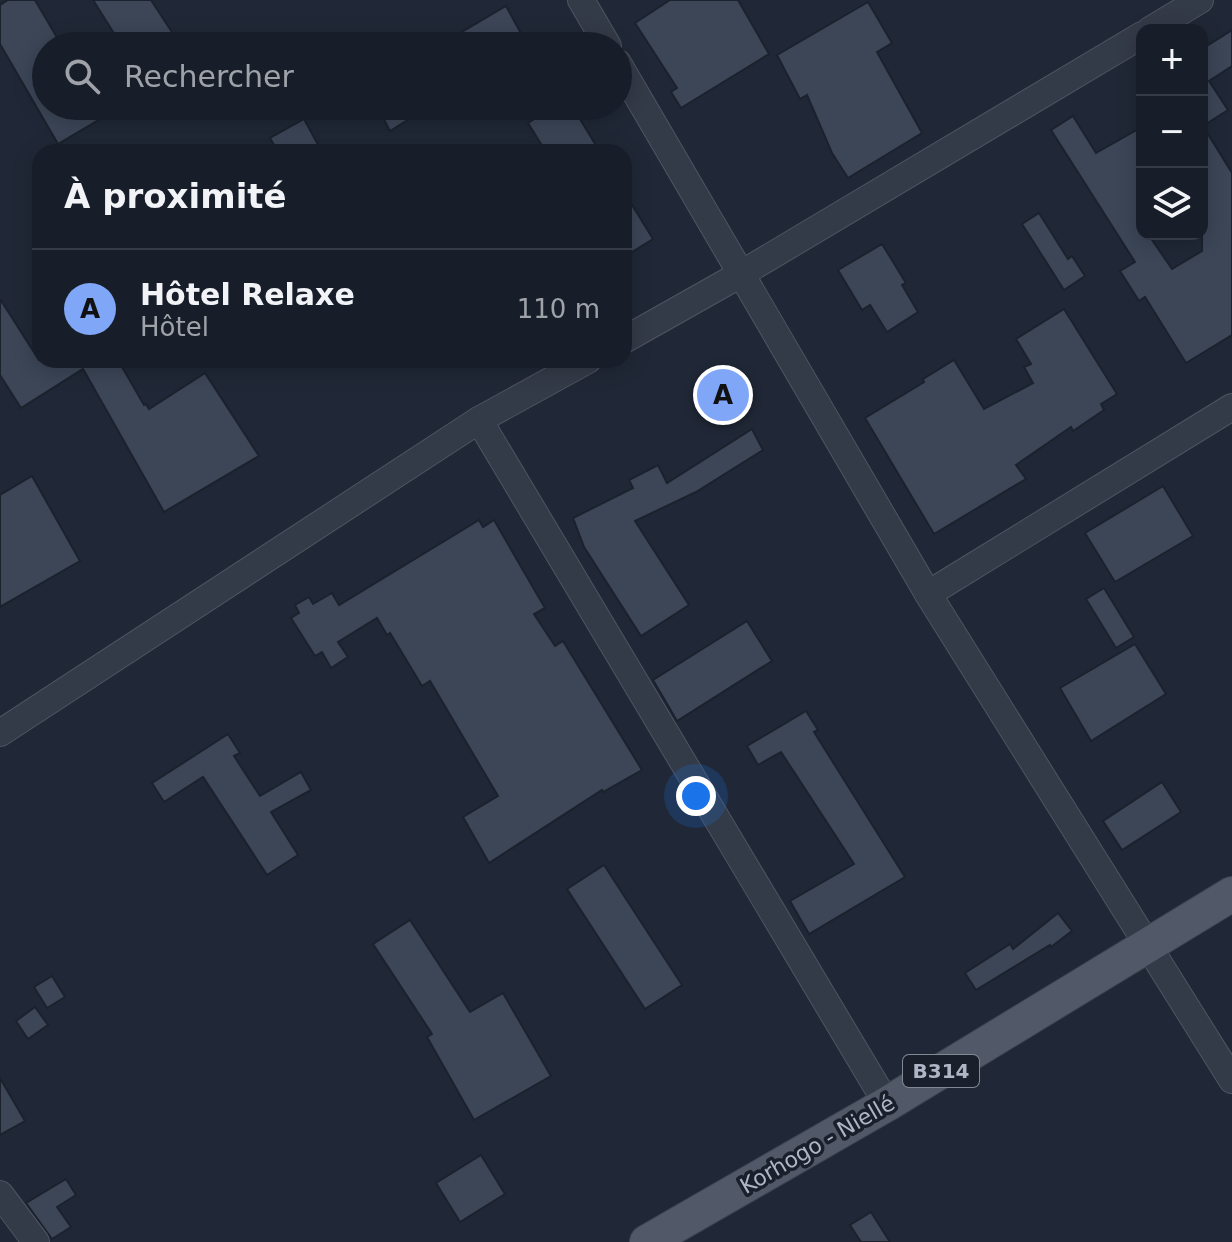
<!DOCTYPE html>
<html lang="fr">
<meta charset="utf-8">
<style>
:root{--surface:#181e29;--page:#252b35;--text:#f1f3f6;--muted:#9fa2a8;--line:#363c46;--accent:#80a6f7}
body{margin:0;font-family:"DejaVu Sans",sans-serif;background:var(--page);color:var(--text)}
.controls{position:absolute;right:24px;top:24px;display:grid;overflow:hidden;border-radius:16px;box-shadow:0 4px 20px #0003}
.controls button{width:72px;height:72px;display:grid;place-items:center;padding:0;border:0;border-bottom:2px solid var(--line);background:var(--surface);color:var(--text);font:40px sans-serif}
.you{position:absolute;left:696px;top:796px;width:28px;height:28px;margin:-20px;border:6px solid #fff;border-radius:50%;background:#1a73e8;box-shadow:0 0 0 12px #1a73e833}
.badge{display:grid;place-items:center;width:52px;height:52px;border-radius:50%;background:var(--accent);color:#111;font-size:26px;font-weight:700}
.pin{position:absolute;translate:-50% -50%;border:4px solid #fff;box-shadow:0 2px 8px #0006}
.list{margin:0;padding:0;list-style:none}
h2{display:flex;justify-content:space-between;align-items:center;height:104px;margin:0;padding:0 32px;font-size:34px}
h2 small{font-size:26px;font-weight:400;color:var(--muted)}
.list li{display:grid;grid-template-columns:52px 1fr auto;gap:24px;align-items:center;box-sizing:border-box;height:120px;padding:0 32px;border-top:2px solid var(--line)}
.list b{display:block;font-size:30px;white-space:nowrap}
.list p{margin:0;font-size:26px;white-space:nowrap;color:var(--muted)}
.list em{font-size:26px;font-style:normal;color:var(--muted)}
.icon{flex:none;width:44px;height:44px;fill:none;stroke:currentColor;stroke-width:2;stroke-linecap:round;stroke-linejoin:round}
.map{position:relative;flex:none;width:1232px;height:1242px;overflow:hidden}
.search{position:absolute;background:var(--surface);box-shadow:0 4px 20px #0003;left:32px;top:32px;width:600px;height:88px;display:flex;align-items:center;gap:20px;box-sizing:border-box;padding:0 28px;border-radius:44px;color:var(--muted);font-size:30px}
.panel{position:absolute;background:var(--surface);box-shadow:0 4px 20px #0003;left:32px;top:144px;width:600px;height:224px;border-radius:24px}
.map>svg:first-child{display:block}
.building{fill:#3c4657;stroke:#1b222e;stroke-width:2}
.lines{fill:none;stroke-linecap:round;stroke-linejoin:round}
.minor-casing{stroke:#4e5562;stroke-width:28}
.major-casing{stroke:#3d4451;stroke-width:36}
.minor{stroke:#343b48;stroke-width:26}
.major{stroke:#515968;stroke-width:34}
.labels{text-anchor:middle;stroke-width:7;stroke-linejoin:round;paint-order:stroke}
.shield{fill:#19202c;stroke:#818896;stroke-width:2}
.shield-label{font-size:20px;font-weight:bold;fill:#aeb5c4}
.street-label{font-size:22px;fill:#aeb5c4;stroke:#19202c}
</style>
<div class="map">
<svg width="1232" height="1242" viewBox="0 0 1232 1242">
<rect width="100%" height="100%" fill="#202837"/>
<!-- building -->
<g class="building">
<polygon points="8,0 35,0 62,46 46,46 46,106 122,106 58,144 0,44 0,5"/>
<polygon points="93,0 151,0 181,46 122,46"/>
<polygon points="670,0 738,0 769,54 681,108 671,92 677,88 635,23"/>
<polygon points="868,2 892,43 877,52 922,133 848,178 832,153 807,95 800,99 777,55"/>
<polygon points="506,6 528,46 438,46"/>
<polygon points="1232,30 1232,66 1209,81 1228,110 1203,126 1232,173 1232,335 1186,363 1145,297 1139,301 1120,271 1135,262 1051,130 1073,116 1096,153 1142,127 1142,234 1148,234 1172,269 1202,251 1202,49"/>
<polygon points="377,106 430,106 390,131"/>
<polygon points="555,106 572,106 600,152 546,152 528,123"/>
<polygon points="304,119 322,152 278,152 270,138"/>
<polygon points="624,192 653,239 624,257"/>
<polygon points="1039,213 1068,259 1072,256 1085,276 1064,290 1022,224"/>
<polygon points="882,244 906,283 902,285 918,312 887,332 870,305 862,310 838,270"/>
<polygon points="0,299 39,360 118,360 144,405 146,404 149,409 205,373 259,456 164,512 83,369 21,408 0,375"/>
<polygon points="1064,309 1117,394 1101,404 1104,410 1073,431 1071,427 1016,465 1026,479 934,534 865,418 924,382 923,379 954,360 984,409 1033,383 1024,367 1031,364 1016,339"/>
<polygon points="752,429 763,450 696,492 635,521 689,605 641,636 584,547 573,518 633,488 629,480 658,465 667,483"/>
<polygon points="32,476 80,561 0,607 0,495"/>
<polygon points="1163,486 1193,536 1115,582 1085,533"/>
<polygon points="479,520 483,527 494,520 545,608 534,614 555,646 563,641 642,770 603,792 602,790 489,863 463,817 498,796 430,681 422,686 390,633 387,635 377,618 338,642 348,657 331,668 322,652 315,656 291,618 299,613 295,605 309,597 313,604 332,593 339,605"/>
<polygon points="1104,588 1134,637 1116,648 1086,599"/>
<polygon points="747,621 772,661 677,721 653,680"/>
<polygon points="1135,644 1166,694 1091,741 1060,688"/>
<polygon points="806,711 818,730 814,732 905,877 809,934 790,901 854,864 781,752 758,765 747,746"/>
<polygon points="228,734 240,753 234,756 260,796 301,772 311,790 271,812 298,855 267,875 203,777 164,802 152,783"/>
<polygon points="1162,782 1181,812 1122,850 1103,821"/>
<polygon points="604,865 682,985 645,1009 567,889"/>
<polygon points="1058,913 1072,931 1051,947 1050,945 976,990 965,973 1010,944 1013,949"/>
<polygon points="410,920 470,1012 503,993 551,1076 474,1120 427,1037 432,1034 373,944"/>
<polygon points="52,976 65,997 47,1008 34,987"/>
<polygon points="35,1007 48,1025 28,1039 16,1021"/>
<polygon points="0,1078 25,1121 0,1135"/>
<polygon points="481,1155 505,1194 460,1222 436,1183"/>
<polygon points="66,1179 76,1195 57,1207 71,1227 52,1239 26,1203"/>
<polygon points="871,1212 890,1242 861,1242 850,1225"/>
</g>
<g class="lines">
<defs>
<g id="minor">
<polyline points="581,0 608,46"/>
<polyline points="1150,30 1200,0"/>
<polyline points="618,63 928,594 1232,1080"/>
<polyline points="624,340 741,274 1142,35"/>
<polyline points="479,420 887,1104"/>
<polyline points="928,594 1232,407"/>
<polyline points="0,733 479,420 588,360"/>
<polyline points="0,1194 36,1242"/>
</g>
<polyline id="major" points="647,1242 887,1104 1232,894"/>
</defs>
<!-- minor casing -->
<use href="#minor" class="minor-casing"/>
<!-- major casing -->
<use href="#major" class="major-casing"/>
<!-- minor -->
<use href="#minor" class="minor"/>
<!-- major -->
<use href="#major" class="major"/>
</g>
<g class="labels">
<!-- shield labels -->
<rect class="shield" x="903" y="1055" width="76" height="32" rx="6"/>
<g class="shield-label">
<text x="941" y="1078">B314</text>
</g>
<!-- street labels -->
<g class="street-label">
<text transform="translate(817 1144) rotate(-30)" y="8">Korhogo - Niellé</text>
</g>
</g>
</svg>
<div class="controls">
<button>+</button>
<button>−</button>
<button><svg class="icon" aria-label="layers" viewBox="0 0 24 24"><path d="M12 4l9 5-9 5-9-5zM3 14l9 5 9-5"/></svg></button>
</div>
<div class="you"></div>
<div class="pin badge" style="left:723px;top:395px">A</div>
<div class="search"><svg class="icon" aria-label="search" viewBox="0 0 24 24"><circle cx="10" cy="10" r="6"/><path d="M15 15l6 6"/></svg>Rechercher</div>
<section class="panel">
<h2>À proximité<small></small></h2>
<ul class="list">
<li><span class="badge">A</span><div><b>Hôtel Relaxe</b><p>Hôtel</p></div><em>110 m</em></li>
</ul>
</section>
</div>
